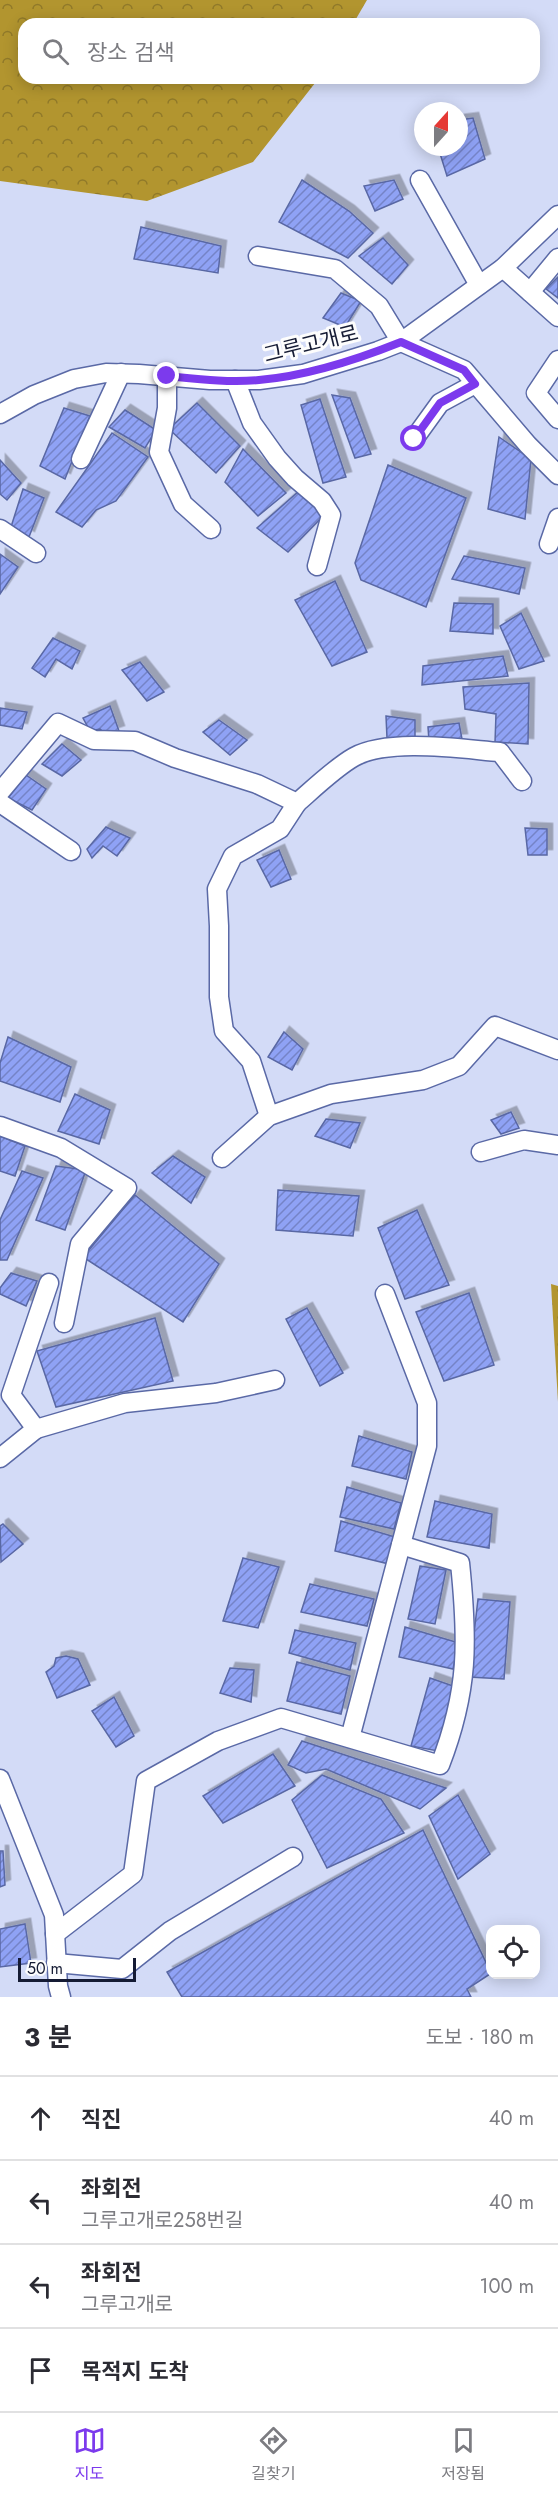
<!DOCTYPE html>
<html lang="ko">
<meta charset="utf-8">
<style>
:root{--surface:#fff;--page:#f2f2f3;--text:#2b2b33;--muted:#7c7c81;--line:#e1e1e2;--accent:#7c3aed}
body{margin:0;font-family:Jost,"Noto Sans KR",sans-serif;background:var(--page);color:var(--text)}
.controls{position:absolute;right:18px;bottom:18px;display:grid;overflow:hidden;border-radius:12px;box-shadow:0 3px 15px #0003}
.controls button{width:54px;height:54px;display:grid;place-items:center;padding:0;border:0;border-bottom:2px solid var(--line);background:var(--surface);color:var(--text);font:30px sans-serif}
.compass{position:absolute;left:414px;top:102px;width:54px;height:54px;border-radius:50%;background:var(--surface);box-shadow:0 3px 15px #0003;rotate:21deg}
.scale{position:absolute;left:18px;bottom:15px;width:118px;box-sizing:border-box;padding-left:6px;border:3px solid #151b34;border-top:0;font-size:16px;line-height:21px;white-space:nowrap;color:#151b34;-webkit-text-stroke:4px #fdfdfd;paint-order:stroke}
.stop{position:absolute;width:18px;height:18px;margin:-14px;border:4px solid #7c3aed;border-radius:50%;background:#fff}
.stop.end{background:#7c3aed;border-color:#fff;box-shadow:0 2px 6px #0008}
.list{margin:0;padding:0;list-style:none}
h2{display:flex;justify-content:space-between;align-items:center;height:78px;margin:0;padding:0 24px;font-size:26px}
h2 small{font-size:20px;font-weight:400;color:var(--muted)}
.list li{display:grid;grid-template-columns:39px 1fr auto;gap:18px;align-items:center;box-sizing:border-box;height:84px;padding:0 24px;border-top:2px solid var(--line)}
.list b{display:block;font-size:22px;white-space:nowrap}
.list p{margin:0;font-size:20px;white-space:nowrap;color:var(--muted)}
.list em{font-size:20px;font-style:normal;color:var(--muted)}
.icon{flex:none;width:33px;height:33px;fill:none;stroke:currentColor;stroke-width:2;stroke-linecap:round;stroke-linejoin:round}
.map{position:relative;flex:none;width:558px;height:1997px;overflow:hidden}
.search{position:absolute;background:var(--surface);box-shadow:0 3px 15px #0003;left:18px;right:18px;top:18px;height:66px;display:flex;align-items:center;gap:15px;box-sizing:border-box;padding:0 21px;border-radius:18px;color:var(--muted);font-size:22px}
.sheet{height:414px;background:var(--surface)}
nav{display:flex;justify-content:space-around;align-items:center;box-sizing:border-box;height:84px;border-top:2px solid var(--line);background:var(--surface);font-size:16px;color:var(--muted)}
nav a{display:grid;justify-items:center;gap:3px}
nav .on{color:var(--accent)}
.map>svg:first-child{display:block}
.forest{fill:url(#forest-crowns)}
.building{fill:url(#building-hatch);stroke:#5967a4;stroke-width:1.5;filter:url(#shadow)}
.lines{fill:none;stroke-linecap:round;stroke-linejoin:round}
.minor-casing{stroke:#5a69a6;stroke-width:21}
.minor{stroke:#fff;stroke-width:18}
.route{stroke:#7c3aed;stroke-width:8}
.labels{text-anchor:middle;stroke-width:6;stroke-linejoin:round;paint-order:stroke}
.street-label{font-size:21px;fill:#151b34;stroke:#fdfdfd}
</style>
<div class="map">
<svg width="558" height="1997" viewBox="0 0 558 1997">
<defs>
<pattern id="forest-crowns" width="20" height="18" patternUnits="userSpaceOnUse" patternTransform="scale(1.5)"><rect width="20" height="18" fill="#b2952f"/><path d="M2 6a3 3 0 1 1 6 0M12 15a3 3 0 1 1 6 0" fill="none" stroke="#907929"/></pattern>
<pattern id="building-hatch" width="6" height="6" patternUnits="userSpaceOnUse" patternTransform="scale(1.5)"><rect width="6" height="6" fill="#8fa2f5"/><path d="M-1 1l2-2M0 6l6-6M5 7l2-2" fill="none" stroke="#7483c7"/></pattern>
<filter id="shadow"><feDropShadow dx="5.5" dy="-5.5" stdDeviation="0" flood-color="#0004"/></filter>
</defs>
<rect width="100%" height="100%" fill="#d3dbf7"/>
<!-- forest -->
<g class="forest">
<polygon points="0,0 367,0 353,24 24,24 24,78 319,78 253,162 147,201 0,181"/>
<polygon points="551,1284 558,1286 558,1402"/>
</g>
<!-- building -->
<g class="building">
<polygon points="473,118 485,159 447,176 438,147 459,147 459,120"/>
<polygon points="302,180 349,211 373,233 348,258 279,222"/>
<polygon points="394,180 403,199 375,211 364,186"/>
<polygon points="141,227 221,246 218,273 134,259"/>
<polygon points="383,238 408,265 392,284 359,256"/>
<polygon points="558,277 558,298 546,289"/>
<polygon points="341,293 361,301 345,327 323,318"/>
<polygon points="332,395 350,398 371,454 355,458"/>
<polygon points="320,399 346,477 323,483 301,405"/>
<polygon points="197,403 240,446 216,473 169,429"/>
<polygon points="64,408 90,416 65,479 40,466"/>
<polygon points="125,410 156,430 145,448 109,427"/>
<polygon points="112,433 148,457 116,501 96,510 82,527 56,512"/>
<polygon points="499,437 531,459 525,519 488,509"/>
<polygon points="243,449 286,493 258,516 225,482"/>
<polygon points="0,460 21,483 7,500 0,494"/>
<polygon points="388,465 466,498 426,607 361,580 355,563"/>
<polygon points="23,489 44,498 29,537 11,527"/>
<polygon points="299,491 324,515 288,552 257,528"/>
<polygon points="0,554 18,567 0,594"/>
<polygon points="464,556 525,568 519,594 452,579"/>
<polygon points="335,581 367,652 332,666 295,600"/>
<polygon points="454,603 493,604 493,634 450,631"/>
<polygon points="521,613 544,661 519,669 500,626"/>
<polygon points="53,638 80,651 72,669 56,659 45,677 32,668"/>
<polygon points="503,656 508,676 422,685 423,666"/>
<polygon points="140,662 164,692 147,701 122,670"/>
<polygon points="529,683 528,744 495,742 496,714 465,709 463,687"/>
<polygon points="110,706 119,731 107,735 100,729 90,731 83,718"/>
<polygon points="0,708 27,712 22,729 0,725"/>
<polygon points="386,716 415,720 415,737 387,738"/>
<polygon points="219,720 247,740 230,755 203,732"/>
<polygon points="459,723 462,739 429,741 428,727"/>
<polygon points="62,744 81,760 62,776 42,764"/>
<polygon points="26,775 46,789 32,810 8,798"/>
<polygon points="106,827 130,838 117,856 103,846 92,858 87,849"/>
<polygon points="525,828 547,829 547,855 528,855"/>
<polygon points="279,850 291,879 271,887 257,860"/>
<polygon points="284,1032 303,1049 292,1070 268,1057"/>
<polygon points="8,1037 71,1067 60,1102 0,1081 0,1063"/>
<polygon points="75,1094 110,1110 99,1144 58,1131"/>
<polygon points="511,1112 519,1128 501,1134 491,1120"/>
<polygon points="326,1119 360,1123 350,1148 315,1136"/>
<polygon points="0,1136 25,1146 15,1176 0,1171"/>
<polygon points="173,1156 205,1177 191,1203 152,1173"/>
<polygon points="56,1166 86,1170 65,1230 36,1220"/>
<polygon points="22,1171 43,1178 7,1260 0,1260 0,1220"/>
<polygon points="278,1190 359,1196 353,1236 276,1230"/>
<polygon points="135,1195 219,1264 183,1322 83,1257"/>
<polygon points="417,1210 449,1285 405,1299 378,1228"/>
<polygon points="11,1273 37,1281 26,1306 0,1294 0,1288"/>
<polygon points="469,1293 494,1365 444,1381 416,1312"/>
<polygon points="307,1308 343,1373 320,1386 286,1319"/>
<polygon points="155,1318 173,1381 56,1407 37,1351"/>
<polygon points="359,1436 412,1452 406,1479 352,1466"/>
<polygon points="347,1487 401,1503 394,1529 340,1517"/>
<polygon points="435,1501 492,1514 489,1548 427,1537"/>
<polygon points="341,1521 395,1537 389,1564 335,1551"/>
<polygon points="3,1524 23,1544 1,1562 0,1526"/>
<polygon points="243,1558 279,1567 258,1628 223,1621"/>
<polygon points="420,1566 446,1570 435,1624 408,1619"/>
<polygon points="310,1584 374,1599 367,1626 301,1612"/>
<polygon points="478,1599 510,1602 504,1679 469,1677"/>
<polygon points="405,1627 459,1643 453,1669 399,1657"/>
<polygon points="295,1630 356,1643 350,1670 289,1653"/>
<polygon points="66,1656 78,1659 90,1685 57,1698 46,1672 54,1666 56,1658"/>
<polygon points="297,1662 350,1676 341,1714 287,1701"/>
<polygon points="230,1668 254,1670 251,1702 220,1693"/>
<polygon points="430,1678 453,1686 438,1751 411,1746"/>
<polygon points="114,1697 134,1736 116,1747 92,1711"/>
<polygon points="302,1741 446,1788 420,1809 326,1769 306,1773 288,1765"/>
<polygon points="273,1754 295,1786 223,1823 203,1796"/>
<polygon points="322,1775 381,1799 404,1833 327,1868 292,1800"/>
<polygon points="458,1795 490,1854 458,1879 429,1816"/>
<polygon points="423,1830 490,1971 490,1974 467,1989 471,1997 182,1997 167,1972"/>
<polygon points="0,1851 3,1851 5,1885 0,1887"/>
<polygon points="25,1924 31,1963 0,1967 0,1929"/>
</g>
<g class="lines">
<defs>
<g id="minor">
<polyline points="420,180 479,285"/>
<polyline points="258,256 335,269 379,306 401,342 464,370 528,445 558,475"/>
<polyline points="503,268 558,317"/>
<polyline points="530,292 558,258"/>
<polyline points="558,360 536,393 558,419"/>
<polyline points="167,376 167,408 159,452 183,504 211,529"/>
<polyline points="235,380 252,423 277,458 295,478 322,501 331,515 317,566"/>
<polyline points="0,414 34,395 74,379 106,373 139,374 210,380 259,380 303,374 378,351 401,342 503,268 558,215"/>
<polyline points="414,439 440,403 475,384"/>
<polyline points="81,459 121,373"/>
<polyline points="0,529 36,553"/>
<polyline points="549,544 558,518"/>
<path d="M 0,792 L 58,723 L 94,740 L 135,741 L 175,758 L 257,784 L 297,803 C 313,789 336,767 354,757 C 389,738 461,749 500,752 L 522,781"/>
<polyline points="0,803 71,851"/>
<polyline points="269,1116 251,1061 224,1031 219,997 219,926 217,889 233,856 280,829 297,803"/>
<polyline points="0,1126 61,1148 127,1188 80,1244 64,1323"/>
<polyline points="481,1152 524,1140 558,1145"/>
<polyline points="222,1158 269,1116 331,1094 423,1080 459,1066 495,1026 558,1050"/>
<polyline points="36,1429 125,1403 216,1393 275,1380"/>
<polyline points="0,1458 36,1429 11,1395 49,1283"/>
<polyline points="350,1738 427,1446 427,1403 385,1294"/>
<polyline points="0,1779 54,1915 58,1986 61,1997"/>
<path d="M 55,1934 L 133,1874 L 146,1781 L 218,1741 L 281,1718 L 440,1765 C 469,1690 468,1641 460,1563 L 401,1545"/>
<polyline points="56,1963 122,1969 170,1931 293,1857"/>
</g>
</defs>
<!-- minor casing -->
<use href="#minor" class="minor-casing"/>
<!-- minor -->
<use href="#minor" class="minor"/>
</g>
<g class="lines">
<!-- route -->
<path class="route" d="M 167,376 C 197,379 229,383 259,380 C 308,376 356,360 401,342 L 464,370 L 475,384 L 440,403 L 414,439"/>
</g>
<g class="labels">
<!-- street labels -->
<g class="street-label">
<text transform="translate(311 344) rotate(-14)" y="7">그루고개로</text>
</g>
</g>
</svg>
<div class="controls">
<button><svg class="icon" aria-label="locate" viewBox="0 0 24 24"><circle cx="12" cy="12" r="6"/><path d="M12 2v4M12 18v4M2 12h4M18 12h4"/></svg></button>
</div>
<svg class="compass" viewBox="-18 -18 36 36"><path d="M0-13l5 13h-10z" fill="#e53935"/><path d="M0 13l5-13h-10z" fill="#7c7c81"/></svg>
<div class="scale">50 m</div>
<div class="stop" style="left:414px;top:439px"></div>
<div class="stop end" style="left:167px;top:376px"></div>
<div class="search"><svg class="icon" aria-label="search" viewBox="0 0 24 24"><circle cx="10" cy="10" r="6"/><path d="M15 15l6 6"/></svg>장소 검색</div>
</div>
<section class="sheet">
<h2>3 분<small>도보 · 180 m</small></h2>
<ul class="list">
<li><svg class="icon" aria-label="ahead" viewBox="0 0 24 24"><path d="M12 20V5M6 11l6-6 6 6"/></svg><div><b>직진</b></div><em>40 m</em></li>
<li><svg class="icon" aria-label="left" viewBox="0 0 24 24"><path d="M17 20v-9H6M10 6l-5 5 5 5"/></svg><div><b>좌회전</b><p>그루고개로258번길</p></div><em>40 m</em></li>
<li><svg class="icon" aria-label="left" viewBox="0 0 24 24"><path d="M17 20v-9H6M10 6l-5 5 5 5"/></svg><div><b>좌회전</b><p>그루고개로</p></div><em>100 m</em></li>
<li><svg class="icon" aria-label="arrive" viewBox="0 0 24 24"><path d="M6 21V4h12l-3 4 3 4H6"/></svg><div><b>목적지 도착</b></div></li>
</ul>
</section>
<nav>
<a class="on"><svg class="icon" aria-label="map" viewBox="0 0 24 24"><path d="M3 6l6-2 6 2 6-2v14l-6 2-6-2-6 2zM9 4v14M15 6v14"/></svg>지도</a>
<a><svg class="icon" aria-label="directions" viewBox="0 0 24 24"><path d="M12 3l9 9-9 9-9-9zM9 14v-3h6M13 9l2 2-2 2"/></svg>길찾기</a>
<a><svg class="icon" aria-label="saved" viewBox="0 0 24 24"><path d="M7 4h10v16l-5-4-5 4z"/></svg>저장됨</a>
</nav>
